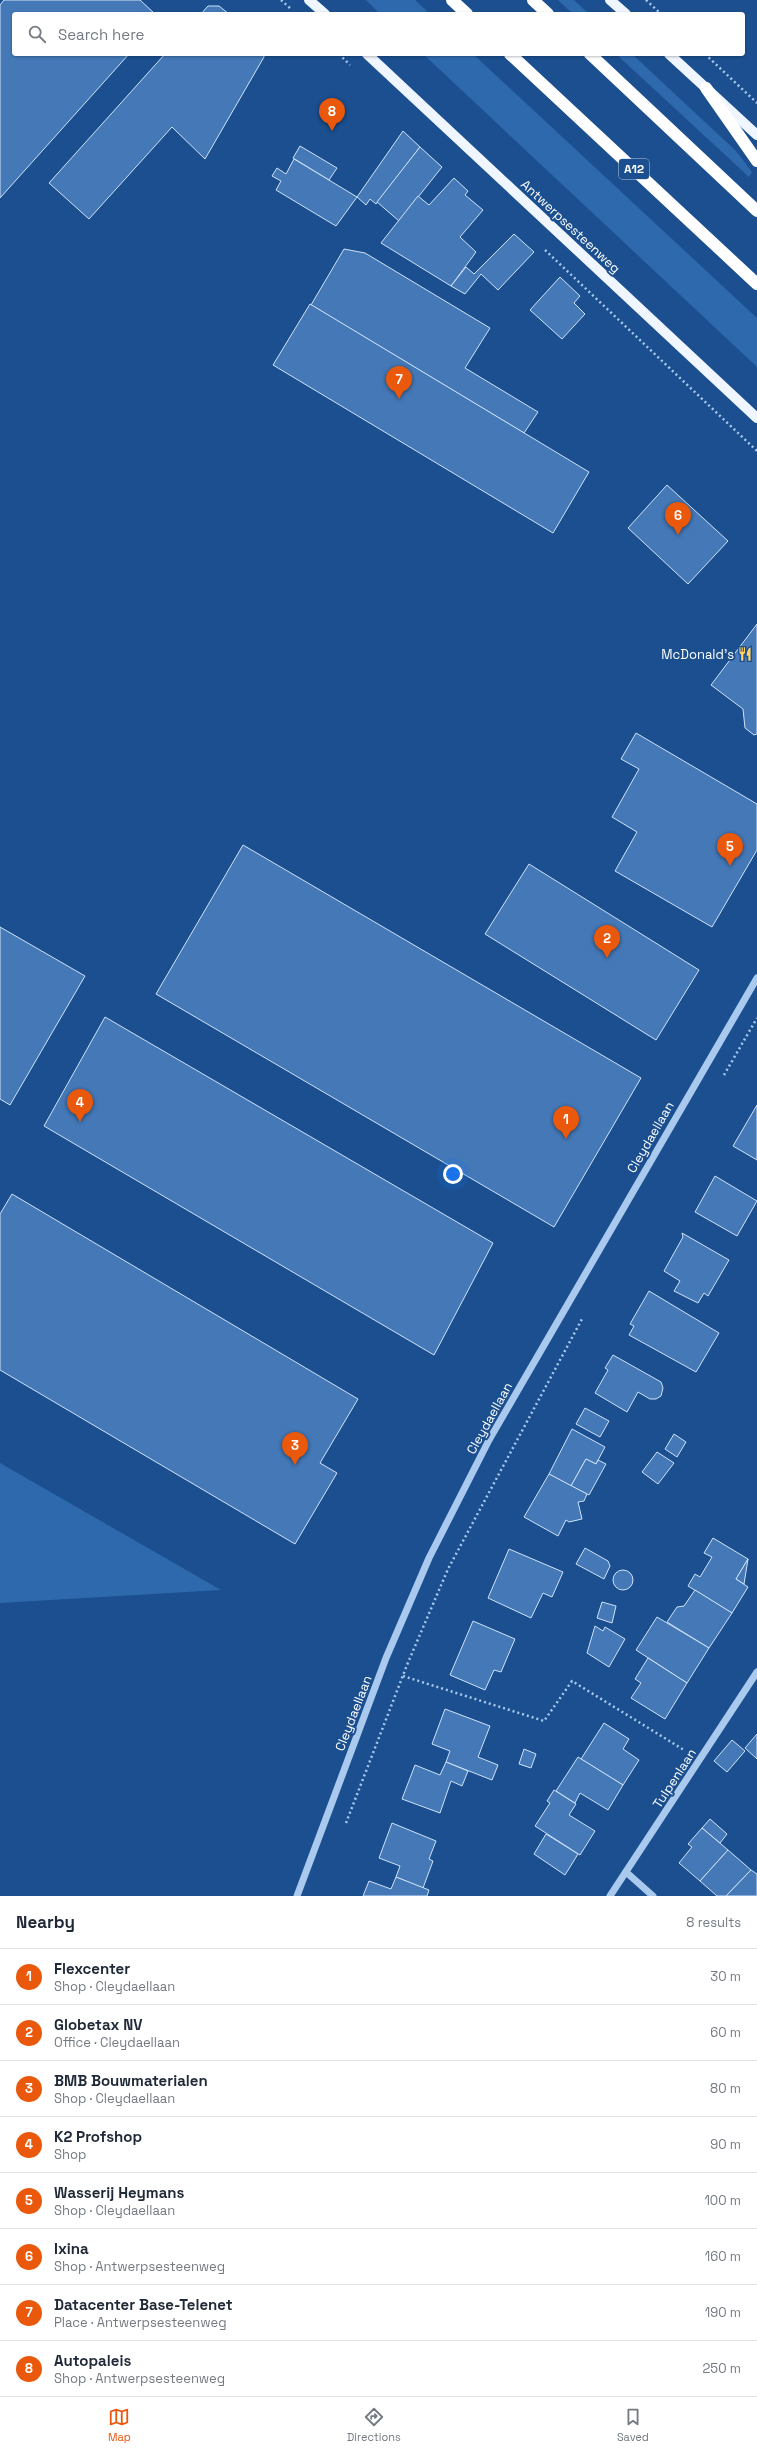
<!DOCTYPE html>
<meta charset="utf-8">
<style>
:root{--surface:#fff;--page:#f6f6f7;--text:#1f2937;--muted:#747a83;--line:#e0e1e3;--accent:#ea580c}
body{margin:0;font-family:"Space Grotesk",sans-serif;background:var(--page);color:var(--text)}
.you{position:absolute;left:453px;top:1174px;width:14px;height:14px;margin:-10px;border:3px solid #fff;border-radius:50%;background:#1a73e8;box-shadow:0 0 0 6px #1a73e833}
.badge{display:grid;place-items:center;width:26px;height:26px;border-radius:50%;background:var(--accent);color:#fff;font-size:13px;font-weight:700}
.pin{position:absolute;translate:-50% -33px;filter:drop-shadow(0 1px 2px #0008)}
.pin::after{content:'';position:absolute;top:21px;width:14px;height:12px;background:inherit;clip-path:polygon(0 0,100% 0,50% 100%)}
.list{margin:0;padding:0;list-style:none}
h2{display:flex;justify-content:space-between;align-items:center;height:52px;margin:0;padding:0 16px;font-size:17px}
h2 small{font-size:13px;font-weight:400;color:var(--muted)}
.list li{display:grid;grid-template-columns:26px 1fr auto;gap:12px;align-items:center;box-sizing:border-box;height:56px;padding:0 16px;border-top:1px solid var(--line)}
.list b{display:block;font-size:15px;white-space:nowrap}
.list p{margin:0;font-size:13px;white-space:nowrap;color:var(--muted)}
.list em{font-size:13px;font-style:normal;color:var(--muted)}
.icon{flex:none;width:22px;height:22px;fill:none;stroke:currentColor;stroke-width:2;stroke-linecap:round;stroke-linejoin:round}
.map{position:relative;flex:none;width:757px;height:1896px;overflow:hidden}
.search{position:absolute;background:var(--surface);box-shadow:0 1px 3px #0004;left:12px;right:12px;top:12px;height:44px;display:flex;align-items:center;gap:10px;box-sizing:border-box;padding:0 14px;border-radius:4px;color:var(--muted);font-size:15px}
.sheet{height:500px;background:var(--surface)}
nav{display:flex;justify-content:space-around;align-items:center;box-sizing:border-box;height:56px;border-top:1px solid var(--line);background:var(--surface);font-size:11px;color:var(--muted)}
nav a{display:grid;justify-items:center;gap:2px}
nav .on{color:var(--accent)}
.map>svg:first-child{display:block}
.green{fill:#2e69ad}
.building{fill:#4478b7;stroke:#cfe3fa}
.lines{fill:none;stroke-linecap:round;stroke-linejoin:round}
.path{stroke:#a9c9ee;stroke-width:2.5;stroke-dasharray:2 3;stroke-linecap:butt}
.minor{stroke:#a9c9ee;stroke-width:7}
.major{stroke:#f0f6ff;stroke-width:10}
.highway{stroke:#fff;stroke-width:12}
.labels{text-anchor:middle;stroke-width:4;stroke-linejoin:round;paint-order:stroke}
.shield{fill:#1b4f8f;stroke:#bbcadd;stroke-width:1}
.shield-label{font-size:12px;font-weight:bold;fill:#fff}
.street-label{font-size:13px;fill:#fff;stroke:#1b4f8f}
.poi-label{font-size:13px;fill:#fff;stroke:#1b4f8f;text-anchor:end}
</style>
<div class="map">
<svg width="757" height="1896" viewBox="0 0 757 1896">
<rect width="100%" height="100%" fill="#1b4f8f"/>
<!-- green -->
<g class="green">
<polygon points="366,0 415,0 430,14 380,14"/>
<polygon points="558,0 574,0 589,14 573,14"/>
<polygon points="423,54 473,54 757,318 757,367"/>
<polygon points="616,54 632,54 736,151 752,172 749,177"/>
<polygon points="0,1463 221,1590 0,1603"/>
</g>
<!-- building -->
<g class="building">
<polygon points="4,0 140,0 155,14 14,14 14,54 129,54 0,198 0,5"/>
<polygon points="208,6 219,6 229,14 201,14"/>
<polygon points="165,54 264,54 264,57 205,159 172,127 89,219 49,183"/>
<polygon points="403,131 420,147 376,204 370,199 366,205 357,197"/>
<polygon points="300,146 337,168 329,180 293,158"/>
<polygon points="420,147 442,167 399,221 377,202"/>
<polygon points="294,159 357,197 336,226 276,190 281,181 272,176 277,168 286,174"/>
<polygon points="454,178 468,191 465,195 483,210 460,237 476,252 451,286 381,243 418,196 429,205"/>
<polygon points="514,234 534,252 498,290 481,274 465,294 451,286 466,267 474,274"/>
<polygon points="344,249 365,253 490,328 465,368 538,412 524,433 311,305"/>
<polygon points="560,277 580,296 574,303 585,314 562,339 530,310"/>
<polygon points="310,304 589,472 553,533 273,365"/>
<polygon points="667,485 728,541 688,584 628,528"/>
<polygon points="757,624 757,734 754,735 745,728 743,709 711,685"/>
<polygon points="636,733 757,804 757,850 712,927 615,871 637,832 612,817 639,769 621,759"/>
<polygon points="243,845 641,1078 554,1227 156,994"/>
<polygon points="529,864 699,970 656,1040 485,934"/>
<polygon points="0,927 85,976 10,1105 0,1099"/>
<polygon points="105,1017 493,1243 434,1355 44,1126"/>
<polygon points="757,1105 757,1160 733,1146"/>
<polygon points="715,1176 757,1201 737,1236 695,1212"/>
<polygon points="12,1194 358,1399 320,1463 337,1473 295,1544 0,1370 0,1214"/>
<polygon points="682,1233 729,1260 708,1296 704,1293 698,1303 674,1291 680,1281 664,1271 683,1237"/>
<polygon points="649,1291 719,1333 696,1372 629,1335 634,1326 630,1324"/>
<polygon points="613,1355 661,1382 663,1388 661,1396 656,1399 650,1399 638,1392 627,1412 595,1393 608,1370 605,1368"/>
<polygon points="585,1408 609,1421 600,1437 576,1424"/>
<polygon points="572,1429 605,1447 596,1464 586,1459 571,1486 549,1474"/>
<polygon points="674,1434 686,1442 677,1457 665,1449"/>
<polygon points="657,1452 674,1463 658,1484 642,1472"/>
<polygon points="586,1459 596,1464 598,1460 606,1464 589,1495 571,1486"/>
<polygon points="549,1474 587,1494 584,1501 578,1502 582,1519 569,1522 566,1520 558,1536 524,1517"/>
<polygon points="713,1538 748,1559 736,1579 748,1587 732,1613 688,1586 695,1574 700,1577 712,1557 704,1553"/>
<polygon points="585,1548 608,1561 610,1566 604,1579 576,1564"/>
<polygon points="509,1549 563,1572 552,1597 543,1593 531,1618 488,1598"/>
<polygon points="748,1559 744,1584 736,1579"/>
<circle cx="623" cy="1580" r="10"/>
<polygon points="695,1590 732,1613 709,1648 667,1622 677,1607 684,1606"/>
<polygon points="602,1602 616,1606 612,1623 597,1618"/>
<polygon points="657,1617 709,1648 687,1683 636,1650"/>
<polygon points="473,1621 515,1639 501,1672 494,1670 485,1690 450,1675"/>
<polygon points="595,1626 603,1631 605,1627 625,1639 609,1667 587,1653"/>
<polygon points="648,1658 687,1683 665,1719 631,1698 641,1683 635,1679"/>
<polygon points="445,1709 490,1726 478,1757 498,1765 492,1780 446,1762 450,1751 432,1744"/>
<polygon points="604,1723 629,1739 623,1749 639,1760 623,1785 581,1759"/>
<polygon points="757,1734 757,1759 745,1748"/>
<polygon points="732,1740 745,1751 727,1772 714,1761"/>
<polygon points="524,1749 536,1754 531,1768 519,1764"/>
<polygon points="578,1757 623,1785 608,1810 580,1793 575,1803 556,1791"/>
<polygon points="446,1762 468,1771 462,1786 451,1781 440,1813 402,1799 415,1765 440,1775"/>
<polygon points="554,1790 576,1804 569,1815 595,1831 580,1855 535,1826 550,1803 547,1801"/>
<polygon points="710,1819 727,1834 720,1843 702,1828"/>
<polygon points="392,1823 436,1841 429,1859 433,1861 423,1888 396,1877 400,1866 379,1858"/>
<polygon points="702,1828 728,1850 700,1881 679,1863 692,1847 688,1844"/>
<polygon points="546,1834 578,1854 565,1875 534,1854"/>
<polygon points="728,1850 751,1870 726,1896 717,1896 700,1881"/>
<polygon points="751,1870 757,1874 757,1896 726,1896"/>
<polygon points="396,1877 429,1890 427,1896 363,1896 369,1881 391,1889"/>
</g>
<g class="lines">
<!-- path -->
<g class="path">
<polyline points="281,0 291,9"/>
<polyline points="646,0 661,14"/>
<polyline points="339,54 350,65"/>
<polyline points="705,54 757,103"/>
<polyline points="545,250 757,451"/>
<polyline points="724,1075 757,1018"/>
<polyline points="403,1676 544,1721 572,1681 684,1750"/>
<polyline points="346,1823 407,1665 448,1569 582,1319"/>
</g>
<!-- minor -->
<g class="minor">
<polyline points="626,1872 653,1896"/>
<polyline points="297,1896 386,1658 429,1558 489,1440 757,978"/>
<polyline points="610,1896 757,1672"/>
</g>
<!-- major -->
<g class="major">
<polyline points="309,0 325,14"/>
<polyline points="610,0 626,14"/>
<polyline points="367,54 757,418"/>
<polyline points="669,54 757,135"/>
</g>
<!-- highway -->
<g class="highway">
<polyline points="452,0 467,14"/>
<polyline points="533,0 548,14"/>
<polyline points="510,54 757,284"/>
<polyline points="590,54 757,211"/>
<polyline points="706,88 757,161"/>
</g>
</g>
<!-- icons -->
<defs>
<symbol id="restaurant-bare" viewBox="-9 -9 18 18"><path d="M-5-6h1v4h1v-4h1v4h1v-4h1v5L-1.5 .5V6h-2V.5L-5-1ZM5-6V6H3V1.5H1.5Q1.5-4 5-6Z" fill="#ffd166" stroke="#1b4f8f" stroke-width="2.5" paint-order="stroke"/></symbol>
</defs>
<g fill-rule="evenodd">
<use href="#restaurant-bare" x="735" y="644" width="20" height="20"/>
</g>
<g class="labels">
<!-- shield labels -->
<rect class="shield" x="619" y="159" width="30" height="20" rx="3"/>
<g class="shield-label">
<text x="634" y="173">A12</text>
</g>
<!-- street labels -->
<g class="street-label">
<text transform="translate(571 226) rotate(43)" y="5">Antwerpsesteenweg</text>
<text transform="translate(650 1137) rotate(-60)" y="5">Cleydaellaan</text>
<text transform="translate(489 1418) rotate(-61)" y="5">Cleydaellaan</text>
<text transform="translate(353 1713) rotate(-69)" y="5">Cleydaellaan</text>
<text transform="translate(674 1778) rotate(-57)" y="5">Tulpenlaan</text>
</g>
<!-- poi labels -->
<g class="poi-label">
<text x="734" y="659">McDonald's</text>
</g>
</g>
</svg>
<div class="you"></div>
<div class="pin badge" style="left:566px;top:1139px">1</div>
<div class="pin badge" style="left:607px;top:958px">2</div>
<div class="pin badge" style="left:295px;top:1465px">3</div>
<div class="pin badge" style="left:80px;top:1122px">4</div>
<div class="pin badge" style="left:730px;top:866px">5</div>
<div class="pin badge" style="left:678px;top:535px">6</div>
<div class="pin badge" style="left:399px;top:399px">7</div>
<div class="pin badge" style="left:332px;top:131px">8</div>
<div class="search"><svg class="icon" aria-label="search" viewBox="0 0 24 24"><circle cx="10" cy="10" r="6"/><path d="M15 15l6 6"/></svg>Search here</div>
</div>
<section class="sheet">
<h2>Nearby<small>8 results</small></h2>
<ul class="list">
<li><span class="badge">1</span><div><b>Flexcenter</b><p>Shop · Cleydaellaan</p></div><em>30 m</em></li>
<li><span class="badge">2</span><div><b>Globetax NV</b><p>Office · Cleydaellaan</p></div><em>60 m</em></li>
<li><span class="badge">3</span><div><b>BMB Bouwmaterialen</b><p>Shop · Cleydaellaan</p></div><em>80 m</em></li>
<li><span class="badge">4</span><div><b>K2 Profshop</b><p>Shop</p></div><em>90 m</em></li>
<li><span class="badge">5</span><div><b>Wasserij Heymans</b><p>Shop · Cleydaellaan</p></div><em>100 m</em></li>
<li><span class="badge">6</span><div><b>Ixina</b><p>Shop · Antwerpsesteenweg</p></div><em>160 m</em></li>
<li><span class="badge">7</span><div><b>Datacenter Base-Telenet</b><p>Place · Antwerpsesteenweg</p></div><em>190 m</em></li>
<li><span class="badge">8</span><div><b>Autopaleis</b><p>Shop · Antwerpsesteenweg</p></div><em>250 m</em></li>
</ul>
</section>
<nav>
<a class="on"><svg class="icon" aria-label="map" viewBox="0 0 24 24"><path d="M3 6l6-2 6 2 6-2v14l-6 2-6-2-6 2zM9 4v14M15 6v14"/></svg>Map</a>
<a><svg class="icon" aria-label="directions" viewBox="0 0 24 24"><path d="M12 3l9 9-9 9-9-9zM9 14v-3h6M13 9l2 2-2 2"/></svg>Directions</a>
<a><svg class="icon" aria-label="saved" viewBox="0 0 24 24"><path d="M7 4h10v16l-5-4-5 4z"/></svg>Saved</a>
</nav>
